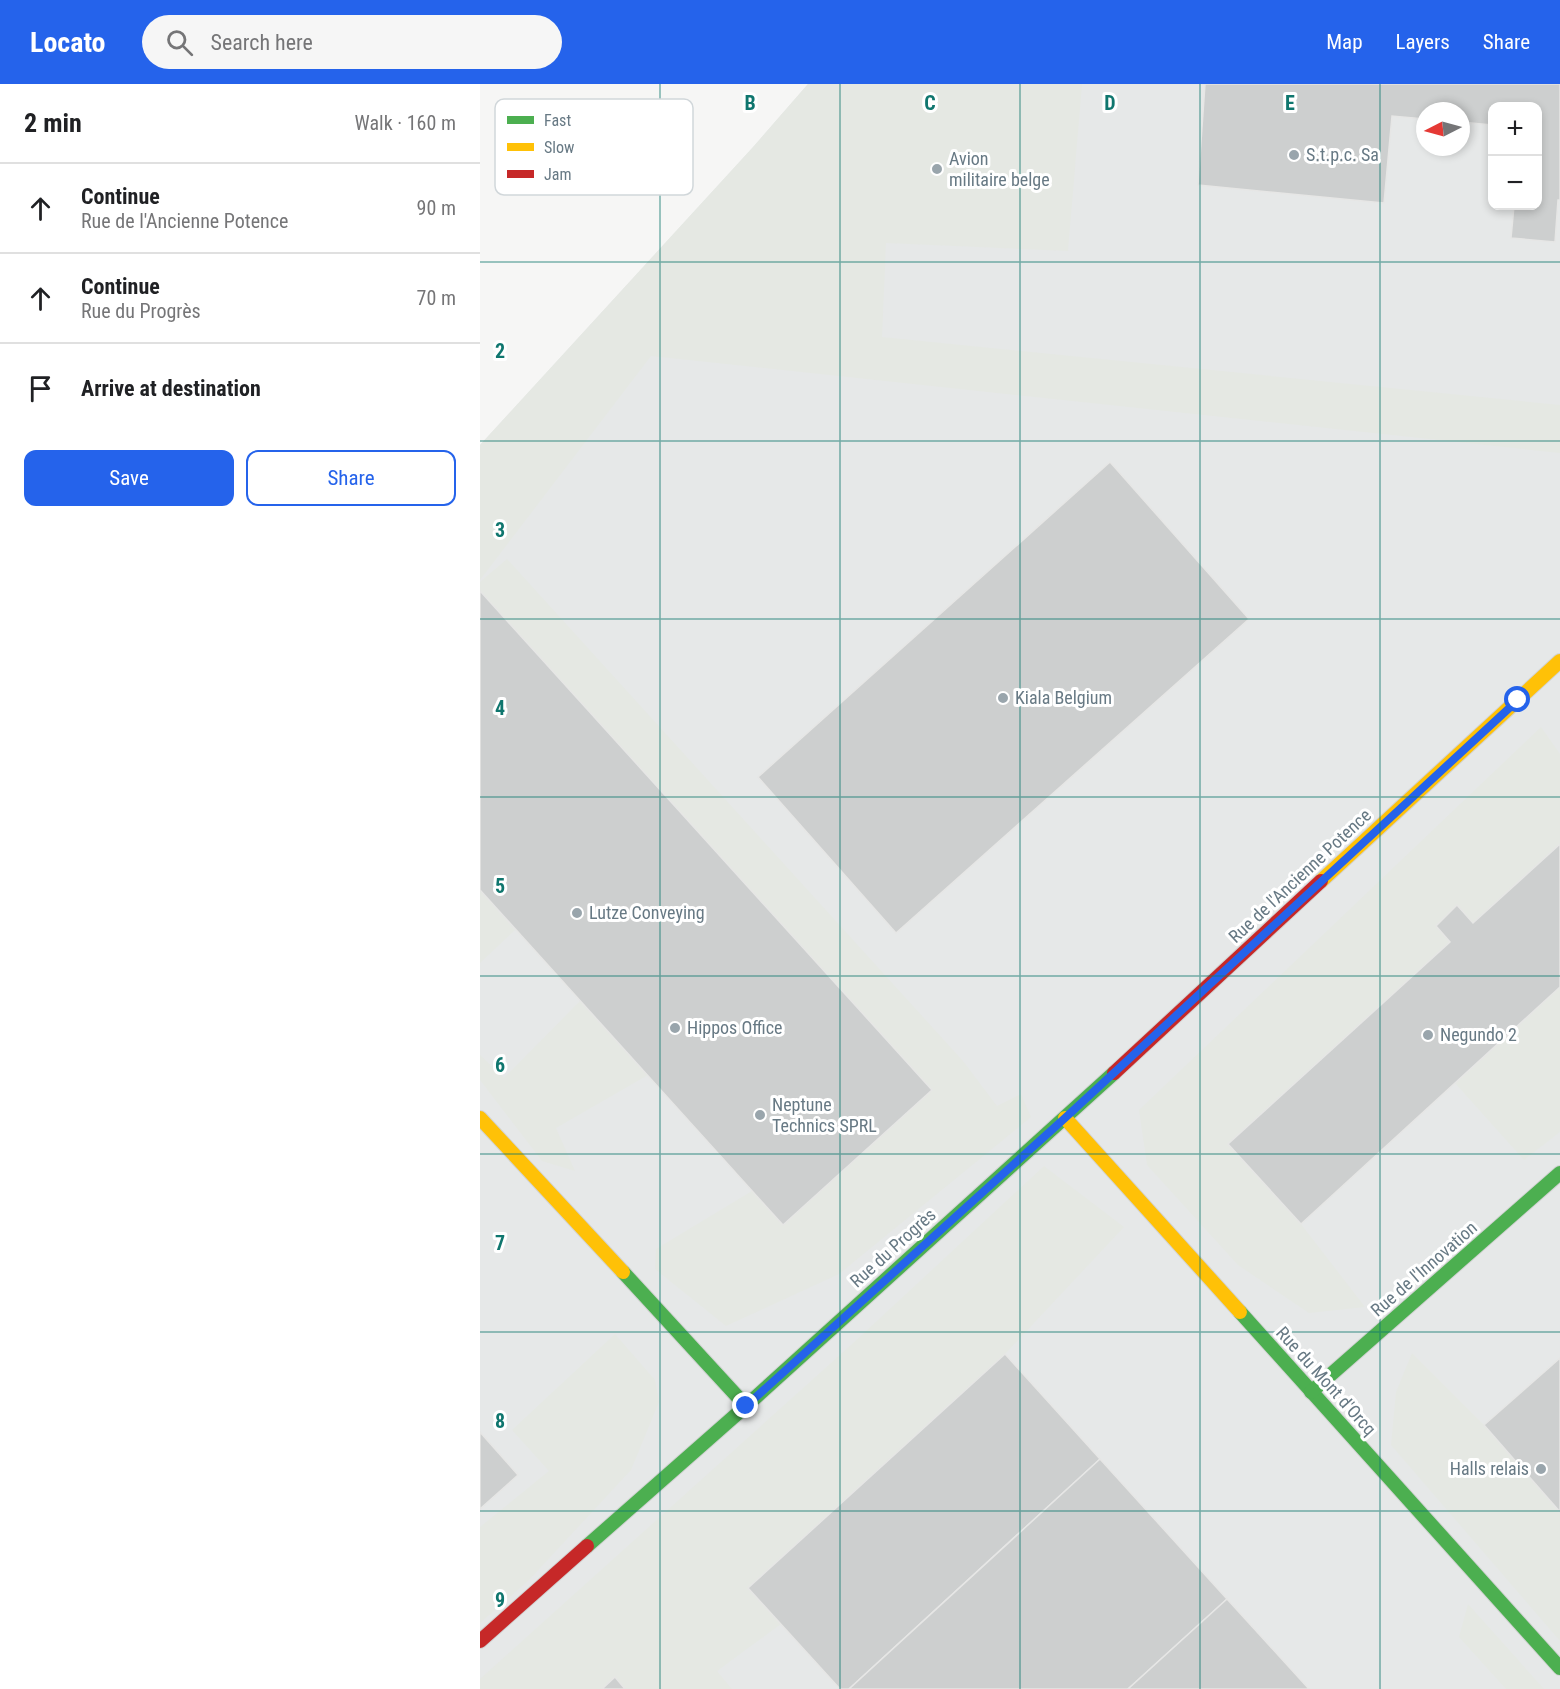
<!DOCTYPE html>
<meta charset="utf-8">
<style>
:root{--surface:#fff;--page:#f6f6f6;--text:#202124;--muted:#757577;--line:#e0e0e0;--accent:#2563eb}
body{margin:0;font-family:"Roboto Condensed",sans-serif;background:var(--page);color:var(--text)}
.controls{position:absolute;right:18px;top:18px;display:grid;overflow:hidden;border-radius:12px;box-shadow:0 3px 9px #0003}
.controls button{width:54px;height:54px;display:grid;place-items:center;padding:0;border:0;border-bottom:2px solid var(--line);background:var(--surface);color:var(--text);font:30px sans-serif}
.compass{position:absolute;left:936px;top:18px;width:54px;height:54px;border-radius:50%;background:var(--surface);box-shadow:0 3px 9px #0003;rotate:264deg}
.stop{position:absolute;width:18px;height:18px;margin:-14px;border:4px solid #2563eb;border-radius:50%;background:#fff}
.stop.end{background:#2563eb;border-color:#fff;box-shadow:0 2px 6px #0008}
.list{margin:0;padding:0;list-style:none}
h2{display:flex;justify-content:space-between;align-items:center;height:78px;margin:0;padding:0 24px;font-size:26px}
h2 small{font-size:20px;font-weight:400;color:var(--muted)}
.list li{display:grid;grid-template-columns:39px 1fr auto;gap:18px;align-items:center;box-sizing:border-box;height:90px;padding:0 24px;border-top:2px solid var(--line)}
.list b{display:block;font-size:22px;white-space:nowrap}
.list p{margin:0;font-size:20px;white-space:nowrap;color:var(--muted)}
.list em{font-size:20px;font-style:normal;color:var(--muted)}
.actions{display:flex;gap:12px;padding:18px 24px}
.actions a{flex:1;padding:14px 0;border:2px solid var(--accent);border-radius:12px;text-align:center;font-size:21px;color:var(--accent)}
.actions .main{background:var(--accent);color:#fff}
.icon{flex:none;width:33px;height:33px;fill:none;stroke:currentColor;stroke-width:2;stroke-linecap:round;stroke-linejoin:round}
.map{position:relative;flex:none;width:1080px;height:1605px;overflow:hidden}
header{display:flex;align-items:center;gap:36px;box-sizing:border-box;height:84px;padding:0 30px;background:var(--accent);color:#fff}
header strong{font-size:28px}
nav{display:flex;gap:33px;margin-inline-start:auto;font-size:21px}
.search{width:420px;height:54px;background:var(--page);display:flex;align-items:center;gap:15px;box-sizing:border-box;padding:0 21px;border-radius:33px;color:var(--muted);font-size:22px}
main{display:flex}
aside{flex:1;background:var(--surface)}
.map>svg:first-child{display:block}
.built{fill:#e6e8e8;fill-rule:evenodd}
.green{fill:#e5e8e3}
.building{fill:#cdcfcf;stroke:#e6e6e5;stroke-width:1.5}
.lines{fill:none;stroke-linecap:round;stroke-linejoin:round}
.fast-casing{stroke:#d2d3d3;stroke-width:16}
.slow-casing{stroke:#d2d3d3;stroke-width:16}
.jam-casing{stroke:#d2d3d3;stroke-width:16}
.fast{stroke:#4caf50;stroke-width:14}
.slow{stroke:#ffc107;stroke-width:14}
.jam{stroke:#c62828;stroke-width:14}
.route{stroke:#2563eb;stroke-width:8}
.grid{fill:none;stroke:#0f766e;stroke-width:1.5;stroke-opacity:0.55}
.poi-dot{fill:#99a5ac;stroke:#fff;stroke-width:2}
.labels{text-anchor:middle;stroke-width:6;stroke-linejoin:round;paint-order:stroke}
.poi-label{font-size:18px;fill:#677984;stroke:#fff;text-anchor:start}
.street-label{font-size:18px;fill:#677984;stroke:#fff}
.key{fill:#fff;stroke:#d1d7da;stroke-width:1.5}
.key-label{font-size:16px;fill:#677984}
.grid-label{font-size:20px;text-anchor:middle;font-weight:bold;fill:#0f766e;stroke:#fff;stroke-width:6;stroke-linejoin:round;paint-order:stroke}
</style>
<header>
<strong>Locato</strong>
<div class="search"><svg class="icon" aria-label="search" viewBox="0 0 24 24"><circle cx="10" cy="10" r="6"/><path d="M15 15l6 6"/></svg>Search here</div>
<nav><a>Map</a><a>Layers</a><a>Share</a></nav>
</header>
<main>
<aside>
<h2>2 min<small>Walk · 160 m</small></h2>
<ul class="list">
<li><svg class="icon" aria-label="ahead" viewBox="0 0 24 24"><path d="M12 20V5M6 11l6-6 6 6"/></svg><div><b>Continue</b><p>Rue de l'Ancienne Potence</p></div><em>90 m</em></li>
<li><svg class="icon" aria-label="ahead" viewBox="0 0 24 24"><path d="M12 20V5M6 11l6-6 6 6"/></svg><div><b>Continue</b><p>Rue du Progrès</p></div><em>70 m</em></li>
<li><svg class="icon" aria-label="arrive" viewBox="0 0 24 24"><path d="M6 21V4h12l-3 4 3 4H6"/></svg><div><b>Arrive at destination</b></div></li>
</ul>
<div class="actions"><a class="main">Save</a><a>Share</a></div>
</aside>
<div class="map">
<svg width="1080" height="1605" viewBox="0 0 1080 1605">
<rect width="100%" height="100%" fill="#f6f6f5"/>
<!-- built -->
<path class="built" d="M 328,0 L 1080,0 L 1080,1605 L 0,1605 L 0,361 L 274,62 ZM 1012,22 L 1058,22 L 1058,122 L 1012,122 ZM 945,27 L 981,27 L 981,63 L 945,63 Z"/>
<!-- green -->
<g class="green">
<polygon points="328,0 602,0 588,167 406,159 402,253 1080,321 1080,369 171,272 0,496 0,361 274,62"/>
<polygon points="27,475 483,977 517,1022 541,1010 551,1033 359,1190 246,1242 175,1185 176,1165 272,1107 303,1141 452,1006 0,507 0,498"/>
<polygon points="1061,643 1080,670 1080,760 993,839 977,822 956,841 970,858 749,1060 821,1140 885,1223 829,1229 758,1181 667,1081 659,1026"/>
<polygon points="0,806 35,846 0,879"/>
<polygon points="1080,903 1080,1048 1044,1076 975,999"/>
<polygon points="100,917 168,991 76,1044 95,1087 62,1077 0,996 0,971 24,994"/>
<polygon points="564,1082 644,1143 525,1270 268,1504 301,1540 237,1587 252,1605 146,1605 135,1593 122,1605 0,1605 0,1595 371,1261"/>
<polygon points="135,1250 175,1296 179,1318 151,1386 49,1496 0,1539 0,1443 69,1387 32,1346"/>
<polygon points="932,1269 1004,1341 1080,1428 1080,1557 911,1361 916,1308"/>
<polygon points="988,1520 1064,1605 1026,1605 979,1553"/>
</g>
<!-- building -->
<g class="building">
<polygon points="725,0 1080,0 1080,116 1078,116 1075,158 1031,154 1034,122 1058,122 1058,22 1012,22 1012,41 981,38 981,27 945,27 945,35 912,32 904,119 718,101"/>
<polygon points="630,378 769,535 416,849 278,693"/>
<polygon points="0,507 452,1006 303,1141 0,806"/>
<polygon points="1080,760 1080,903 821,1140 748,1060 970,858 956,842 977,821 993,839"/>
<polygon points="525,1270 620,1375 369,1605 360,1605 268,1504"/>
<polygon points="1080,1274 1080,1428 1004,1341"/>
<polygon points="0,1348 38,1391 0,1425"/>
<polygon points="620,1375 747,1515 648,1605 369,1605"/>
<polygon points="747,1515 829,1605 648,1605"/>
<polygon points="135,1593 145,1605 122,1605"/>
</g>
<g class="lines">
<defs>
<g id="fast">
<polyline points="143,1188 266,1322"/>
<polyline points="760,1228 1080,1584"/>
<polyline points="831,1308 1080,1089"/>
<polyline points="107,1462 266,1322 634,989"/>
</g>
<g id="slow">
<polyline points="841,797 1080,577"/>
<polyline points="0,1034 143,1188"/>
<polyline points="585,1034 760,1228"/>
</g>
<g id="jam">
<polyline points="634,989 841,797"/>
<polyline points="0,1557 107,1462"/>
</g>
</defs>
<!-- fast casing -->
<use href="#fast" class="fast-casing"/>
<!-- slow casing -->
<use href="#slow" class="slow-casing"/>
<!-- jam casing -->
<use href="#jam" class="jam-casing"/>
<!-- fast -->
<use href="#fast" class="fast"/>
<!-- slow -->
<use href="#slow" class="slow"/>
<!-- jam -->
<use href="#jam" class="jam"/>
</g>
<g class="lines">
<!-- route -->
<polyline class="route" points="266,1322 585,1034 1038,616"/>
</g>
<!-- grid -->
<path class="grid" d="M 180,0 L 180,1605M 360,0 L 360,1605M 540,0 L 540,1605M 720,0 L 720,1605M 900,0 L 900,1605M 0,178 L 1080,178M 0,357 L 1080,357M 0,535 L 1080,535M 0,713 L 1080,713M 0,892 L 1080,892M 0,1070 L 1080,1070M 0,1248 L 1080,1248M 0,1427 L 1080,1427"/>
<!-- markers -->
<g class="poi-dot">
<circle cx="814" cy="71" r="6"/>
<circle cx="457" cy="85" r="6"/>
<circle cx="523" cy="614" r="6"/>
<circle cx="97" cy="829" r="6"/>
<circle cx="195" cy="944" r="6"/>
<circle cx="948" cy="951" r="6"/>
<circle cx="280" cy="1031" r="6"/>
<circle cx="1061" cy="1385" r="6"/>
</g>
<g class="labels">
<!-- poi labels -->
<g class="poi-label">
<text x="826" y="77">S.t.p.c. Sa</text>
<text x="469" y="81">Avion<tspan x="469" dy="21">militaire belge</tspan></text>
<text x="535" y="620">Kiala Belgium</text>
<text x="109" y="835">Lutze Conveying</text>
<text x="207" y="950">Hippos Office</text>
<text x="960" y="957">Negundo 2</text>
<text x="292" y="1027">Neptune<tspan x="292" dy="21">Technics SPRL</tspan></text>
<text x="1049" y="1391" text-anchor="end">Halls relais</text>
</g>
<!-- street labels -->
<g class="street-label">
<text transform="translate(820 792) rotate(-43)" y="6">Rue de l'Ancienne Potence</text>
<text transform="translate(413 1164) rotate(-42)" y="6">Rue du Progrès</text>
<text transform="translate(944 1185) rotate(-41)" y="6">Rue de l'Innovation</text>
<text transform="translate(846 1297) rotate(48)" y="6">Rue du Mont d'Orcq</text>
</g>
</g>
<!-- legend -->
<rect x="15" y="15" width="198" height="96" rx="9" class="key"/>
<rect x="27" y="32" width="27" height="8" fill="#4caf50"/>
<rect x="27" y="59" width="27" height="8" fill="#ffc107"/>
<rect x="27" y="86" width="27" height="8" fill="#c62828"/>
<g class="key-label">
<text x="64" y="42">Fast</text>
<text x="64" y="69">Slow</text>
<text x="64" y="96">Jam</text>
</g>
<g class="grid-label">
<text x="270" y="26">B</text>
<text x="450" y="26">C</text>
<text x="630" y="26">D</text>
<text x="810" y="26">E</text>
<text x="20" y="274">2</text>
<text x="20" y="453">3</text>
<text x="20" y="631">4</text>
<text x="20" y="809">5</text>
<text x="20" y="988">6</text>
<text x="20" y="1166">7</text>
<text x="20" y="1344">8</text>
<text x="20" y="1523">9</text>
</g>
</svg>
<div class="controls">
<button>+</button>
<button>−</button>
</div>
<svg class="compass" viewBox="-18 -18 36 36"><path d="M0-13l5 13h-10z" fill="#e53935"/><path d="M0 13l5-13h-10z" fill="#757577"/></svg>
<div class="stop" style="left:1038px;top:616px"></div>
<div class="stop end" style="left:266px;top:1322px"></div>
</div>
</main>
